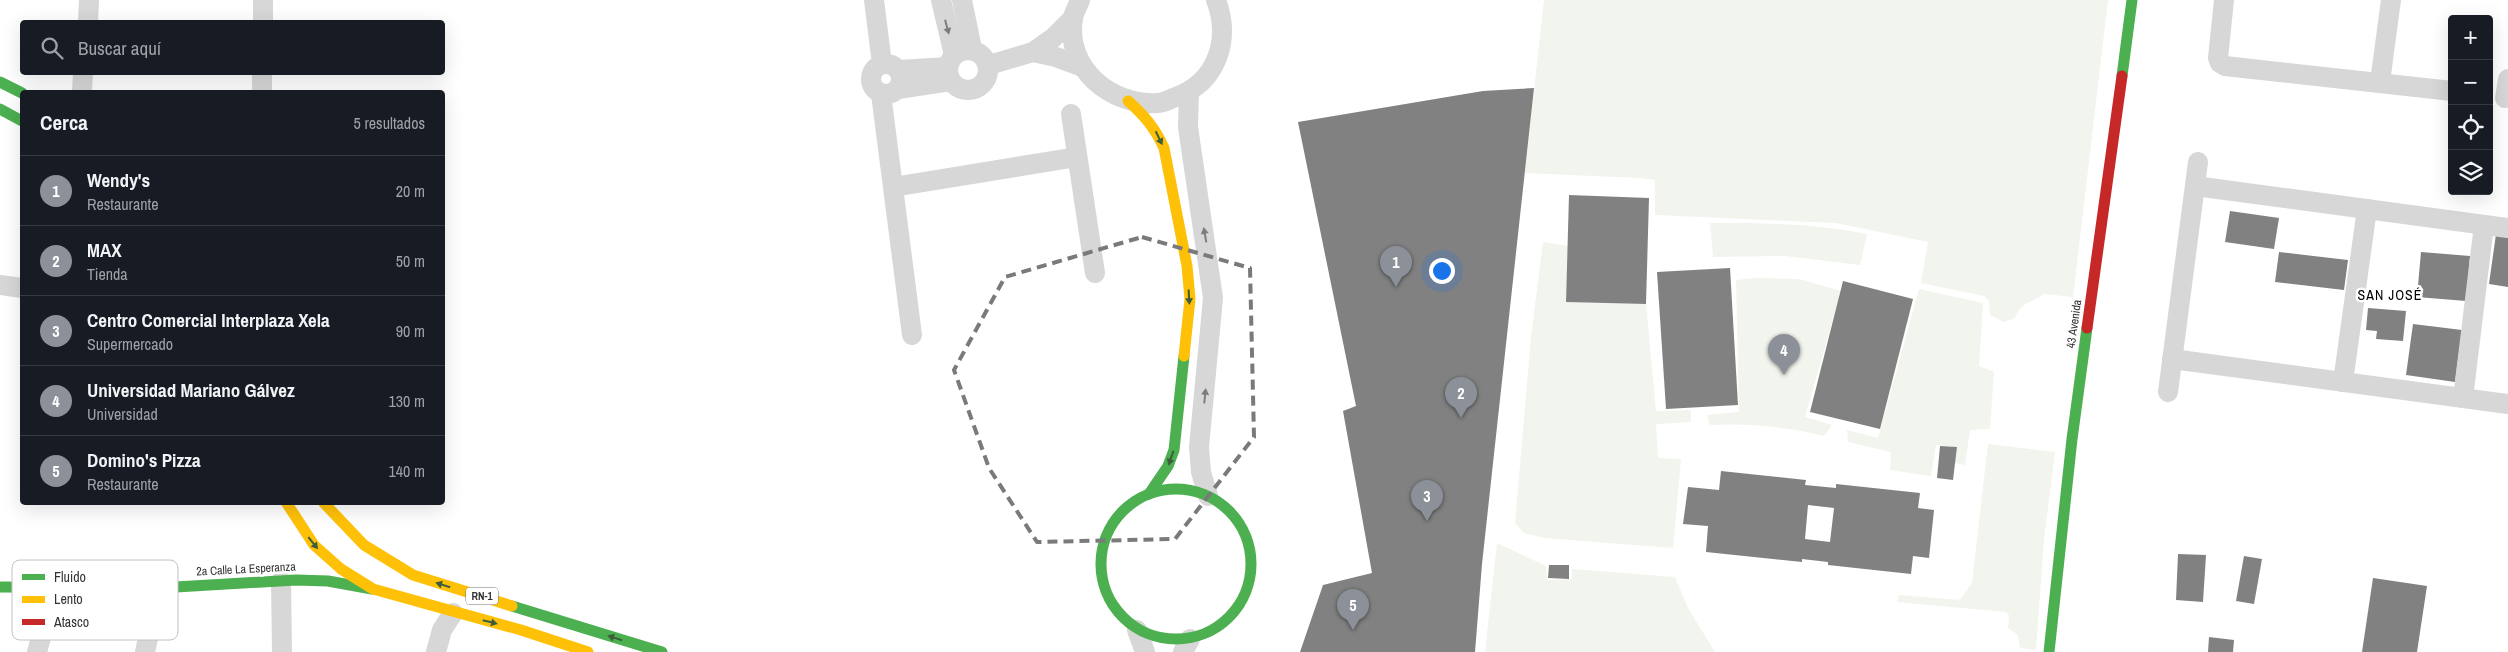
<!DOCTYPE html>
<html lang="es">
<meta charset="utf-8">
<style>
:root{--surface:#171b24;--page:#242831;--text:#f1f3f6;--muted:#9ea1a6;--line:#363941;--accent:#8c9099}
body{margin:0;font-family:"Archivo Narrow",sans-serif;background:var(--page);color:var(--text)}
.controls{position:absolute;right:15px;top:15px;display:grid;overflow:hidden;border-radius:5px;box-shadow:0 5px 20px #0002}
.controls button{width:45px;height:45px;display:grid;place-items:center;padding:0;border:0;border-bottom:1px solid var(--line);background:var(--surface);color:var(--text);font:25px sans-serif}
.you{position:absolute;left:1441px;top:270px;width:18px;height:18px;margin:-12px;border:4px solid #fff;border-radius:50%;background:#1a73e8;box-shadow:0 0 0 8px #1a73e833}
.badge{display:grid;place-items:center;width:32px;height:32px;border-radius:50%;background:var(--accent);color:#fff;font-size:16px;font-weight:700}
.pin{position:absolute;translate:-50% -41px;filter:drop-shadow(0 1px 2px #0008)}
.pin::after{content:'';position:absolute;top:26px;width:18px;height:15px;background:inherit;clip-path:polygon(0 0,100% 0,50% 100%)}
.list{margin:0;padding:0;list-style:none}
h2{display:flex;justify-content:space-between;align-items:center;height:65px;margin:0;padding:0 20px;font-size:21px}
h2 small{font-size:16px;font-weight:400;color:var(--muted)}
.list li{display:grid;grid-template-columns:32px 1fr auto;gap:15px;align-items:center;box-sizing:border-box;height:70px;padding:0 20px;border-top:1px solid var(--line)}
.list b{display:block;font-size:19px;white-space:nowrap}
.list p{margin:0;font-size:16px;white-space:nowrap;color:var(--muted)}
.list em{font-size:16px;font-style:normal;color:var(--muted)}
.icon{flex:none;width:28px;height:28px;fill:none;stroke:currentColor;stroke-width:2;stroke-linecap:round;stroke-linejoin:round}
.map{position:relative;flex:none;width:2508px;height:652px;overflow:hidden}
.search{position:absolute;background:var(--surface);box-shadow:0 5px 20px #0002;left:20px;top:20px;width:425px;height:55px;display:flex;align-items:center;gap:12px;box-sizing:border-box;padding:0 18px;border-radius:5px;color:var(--muted);font-size:19px}
.panel{position:absolute;background:var(--surface);box-shadow:0 5px 20px #0002;left:20px;top:90px;width:425px;height:415px;border-radius:5px}
.map>svg:first-child{display:block}
.green{fill:#f1f5ed}
.building{fill:#818181;fill-rule:evenodd}
.lines{fill:none;stroke-linecap:round;stroke-linejoin:round}
.street{stroke:#d7d7d7;stroke-width:20}
.fast{stroke:#4caf50;stroke-width:11}
.slow{stroke:#ffc107;stroke-width:11}
.jam{stroke:#c62828;stroke-width:11}
.oneway{fill:#7d7d7d}
.oneway2{fill:#3c5e3d}
.marked{fill:none;stroke:#7a7a7a;stroke-width:4;stroke-dasharray:10 6;stroke-linejoin:round}
.labels{text-anchor:middle;stroke-width:5;stroke-linejoin:round;paint-order:stroke}
.shield{fill:#fff;stroke:#707070;stroke-width:1}
.shield-label{font-size:11px;font-weight:bold;fill:#333}
.street-label{font-size:12px;fill:#333;stroke:#fff}
.neighbourhood-label{font-size:14px;letter-spacing:1px;fill:#000;stroke:#fff}
.key{fill:#fff;stroke:#c2c2c2;stroke-width:1}
.key-label{font-size:14px;fill:#333}
</style>
<div class="map">
<svg width="2508" height="652" viewBox="0 0 2508 652">
<rect width="100%" height="100%" fill="#fff"/>
<!-- green -->
<g class="green">
<path d="M 1544,0 L 2108,0 L 2073,297 L 2044,294 C 2032,303 2020,302 2015,318 L 2004,322 L 1990,315 L 1989,301 L 1984,296 L 1921,283 L 1928,242 L 1836,223 L 1655,215 L 1655,180 L 1641,178 L 1525,173 Z"/>
<path d="M 1710,223 C 1763,223 1815,223 1867,234 L 1860,265 L 1785,256 L 1713,257 Z"/>
<polygon points="1543,242 1568,246 1566,302 1646,304 1656,411 1691,410 1691,422 1656,424 1658,458 1681,459 1673,548 1544,538 1524,533 1515,523 1531,337"/>
<path d="M 1757,278 L 1799,279 L 1841,291 L 1805,417 L 1832,425 L 1824,436 C 1786,427 1750,423 1710,425 L 1707,415 L 1739,412 L 1736,280 Z"/>
<polygon points="1919,289 1983,303 1979,366 1994,372 1990,429 1970,430 1965,465 1955,463 1956,447 1936,445 1931,476 1890,470 1891,452 1848,442 1847,430 1878,438"/>
<polygon points="1988,444 2055,452 2044,540 2036,650 2020,648 2018,635 2008,628 2009,615 2006,612 1897,602 1899,595 1960,600 1972,583"/>
<polygon points="1497,543 1546,566 1547,580 1572,579 1572,569 1675,577 1688,608 1715,652 1485,652"/>
</g>
<!-- building -->
<g class="building">
<polygon points="1534,88 1482,564 1475,652 1300,652 1323,585 1372,573 1343,411 1356,406 1298,122 1483,91"/>
<polygon points="1569,195 1649,198 1646,304 1566,302"/>
<polygon points="2230,211 2279,218 2274,249 2225,242"/>
<polygon points="2496,234 2508,235 2508,287 2489,284"/>
<polygon points="2279,252 2348,260 2344,290 2275,282"/>
<polygon points="2421,252 2470,256 2466,301 2417,297"/>
<polygon points="1730,268 1738,405 1666,409 1657,272"/>
<polygon points="1843,281 1913,299 1880,429 1810,412"/>
<polygon points="2368,308 2406,311 2403,341 2376,339 2377,331 2366,330"/>
<polygon points="2413,324 2462,330 2455,382 2406,375"/>
<polygon points="1940,446 1957,447 1953,480 1937,478"/>
<path d="M 1721,471 L 1806,480 L 1805,485 L 1836,488 L 1836,484 L 1920,493 L 1918,508 L 1934,510 L 1929,558 L 1913,556 L 1911,574 L 1828,565 L 1828,562 L 1802,559 L 1802,562 L 1706,552 L 1708,526 L 1683,524 L 1688,487 L 1719,490 ZM 1808,505 L 1834,508 L 1830,542 L 1805,539 Z"/>
<polygon points="2178,554 2206,555 2203,602 2176,600"/>
<polygon points="2244,556 2262,559 2254,604 2236,601"/>
<polygon points="1549,565 1569,565 1569,579 1548,578"/>
<polygon points="2373,578 2427,586 2417,652 2362,652"/>
<polygon points="2209,637 2234,640 2233,652 2208,652"/>
</g>
<g class="lines">
<!-- street -->
<g class="street">
<polyline points="874,0 882,64"/>
<polyline points="941,0 954,55"/>
<polyline points="962,0 972,49"/>
<path d="M 1080,0 C 1078,6 1074,12 1073,18 C 1065,68 1110,106 1158,103 C 1163,103 1170,99 1176,97 C 1217,82 1231,40 1216,0"/>
<polyline points="2224,0 2218,58 2220,63 2225,66 2452,91"/>
<polyline points="88,22 89,0"/>
<polyline points="263,22 263,0"/>
<circle cx="968" cy="70" r="20"/>
<polyline points="1033,52 1056,57 1083,67"/>
<circle cx="886" cy="79" r="15"/>
<polyline points="989,65 1033,52 1053,38 1073,18"/>
<polyline points="899,70 947,67"/>
<polyline points="2380,82 2391,0"/>
<polyline points="898,89 951,81"/>
<polyline points="82,92 83,72"/>
<polyline points="262,92 262,72"/>
<polyline points="1189,92 1188,127 1213,298 1199,447 1201,472 1208,496"/>
<polyline points="881,94 912,335"/>
<polyline points="2505,98 2508,79"/>
<polyline points="1071,114 1095,273"/>
<polyline points="2195,186 2508,228"/>
<polyline points="893,187 1077,157"/>
<polyline points="0,285 22,288"/>
<polyline points="2172,359 2508,404"/>
<polyline points="2343,382 2367,209"/>
<polyline points="2168,392 2198,162"/>
<polyline points="2463,398 2484,225"/>
<polyline points="281,581 282,652"/>
<polyline points="1137,630 1145,652"/>
<polyline points="37,652 54,589"/>
<polyline points="145,652 159,588"/>
<polyline points="436,652 442,630 453,613"/>
<polyline points="1183,652 1190,639"/>
</g>
<!-- fast -->
<g class="fast">
<polyline points="2122,76 2132,0"/>
<polyline points="0,82 22,93"/>
<polyline points="0,109 22,121"/>
<circle cx="1176" cy="564" r="75"/>
<polyline points="1149,494 1168,466 1174,450 1184,356"/>
<polyline points="0,587 159,588 296,580 328,581 372,589"/>
<polyline points="512,606 662,652"/>
<polyline points="2049,652 2072,439 2087,328"/>
</g>
<!-- slow -->
<g class="slow">
<path d="M 1128,101 C 1144,115 1155,128 1164,148 L 1187,266 L 1190,299 L 1184,356"/>
<polyline points="286,502 314,545 341,569 373,589 521,630 588,652"/>
<polyline points="323,502 364,545 413,575 512,606"/>
</g>
<!-- jam -->
<polyline class="jam" points="2087,328 2122,76"/>
</g>
<!-- one-way arrows -->
<defs><path id="oneway-solid" d="M-6-.8H1V-3.2L6.5 0L1 3.2V.8H-6Z" transform="scale(1.25)"/></defs>
<g class="oneway">
<use href="#oneway-solid" transform="translate(947 27) rotate(75)"/>
<use href="#oneway-solid" transform="translate(1205 235) rotate(-100)"/>
<use href="#oneway-solid" transform="translate(1205 396) rotate(-84)"/>
</g>
<g class="oneway2">
<use href="#oneway-solid" transform="translate(1159 138) rotate(64)"/>
<use href="#oneway-solid" transform="translate(1189 297) rotate(87)"/>
<use href="#oneway-solid" transform="translate(1171 458) rotate(109)"/>
<use href="#oneway-solid" transform="translate(313 543) rotate(51)"/>
<use href="#oneway-solid" transform="translate(443 585) rotate(-163)"/>
<use href="#oneway-solid" transform="translate(490 622) rotate(14)"/>
<use href="#oneway-solid" transform="translate(615 638) rotate(-163)"/>
</g>
<!-- marked area -->
<path class="marked" d="M 1142,237 L 1250,268 L 1254,437 L 1175,539 L 1037,542 L 989,468 L 954,370 L 1005,277 Z"/>
<g class="labels">
<!-- shield labels -->
<rect class="shield" x="466" y="587.5" width="32" height="17" rx="4"/>
<g class="shield-label">
<text x="482" y="600">RN-1</text>
</g>
<!-- street labels -->
<g class="street-label">
<text transform="translate(2074 324) rotate(-82)" y="4">43 Avenida</text>
<text transform="translate(246 569) rotate(-3)" y="4">2a Calle La Esperanza</text>
</g>
<!-- neighbourhood labels -->
<g class="neighbourhood-label">
<text x="2390" y="300">SAN JOSÉ</text>
</g>
</g>
<!-- legend -->
<rect x="12" y="560" width="166" height="80" rx="8" class="key"/>
<rect x="22" y="574" width="23" height="6" fill="#4caf50"/>
<rect x="22" y="596" width="23" height="7" fill="#ffc107"/>
<rect x="22" y="619" width="23" height="6" fill="#c62828"/>
<g class="key-label">
<text x="54" y="582">Fluido</text>
<text x="54" y="604">Lento</text>
<text x="54" y="627">Atasco</text>
</g>
</svg>
<div class="controls">
<button>+</button>
<button>−</button>
<button><svg class="icon" aria-label="locate" viewBox="0 0 24 24"><circle cx="12" cy="12" r="6"/><path d="M12 2v4M12 18v4M2 12h4M18 12h4"/></svg></button>
<button><svg class="icon" aria-label="layers" viewBox="0 0 24 24"><path d="M12 4l9 5-9 5-9-5zM3 14l9 5 9-5"/></svg></button>
</div>
<div class="you"></div>
<div class="pin badge" style="left:1396px;top:287px">1</div>
<div class="pin badge" style="left:1461px;top:418px">2</div>
<div class="pin badge" style="left:1427px;top:521px">3</div>
<div class="pin badge" style="left:1784px;top:375px">4</div>
<div class="pin badge" style="left:1353px;top:630px">5</div>
<div class="search"><svg class="icon" aria-label="search" viewBox="0 0 24 24"><circle cx="10" cy="10" r="6"/><path d="M15 15l6 6"/></svg>Buscar aquí</div>
<section class="panel">
<h2>Cerca<small>5 resultados</small></h2>
<ul class="list">
<li><span class="badge">1</span><div><b>Wendy's</b><p>Restaurante</p></div><em>20 m</em></li>
<li><span class="badge">2</span><div><b>MAX</b><p>Tienda</p></div><em>50 m</em></li>
<li><span class="badge">3</span><div><b>Centro Comercial Interplaza Xela</b><p>Supermercado</p></div><em>90 m</em></li>
<li><span class="badge">4</span><div><b>Universidad Mariano Gálvez</b><p>Universidad</p></div><em>130 m</em></li>
<li><span class="badge">5</span><div><b>Domino's Pizza</b><p>Restaurante</p></div><em>140 m</em></li>
</ul>
</section>
</div>
